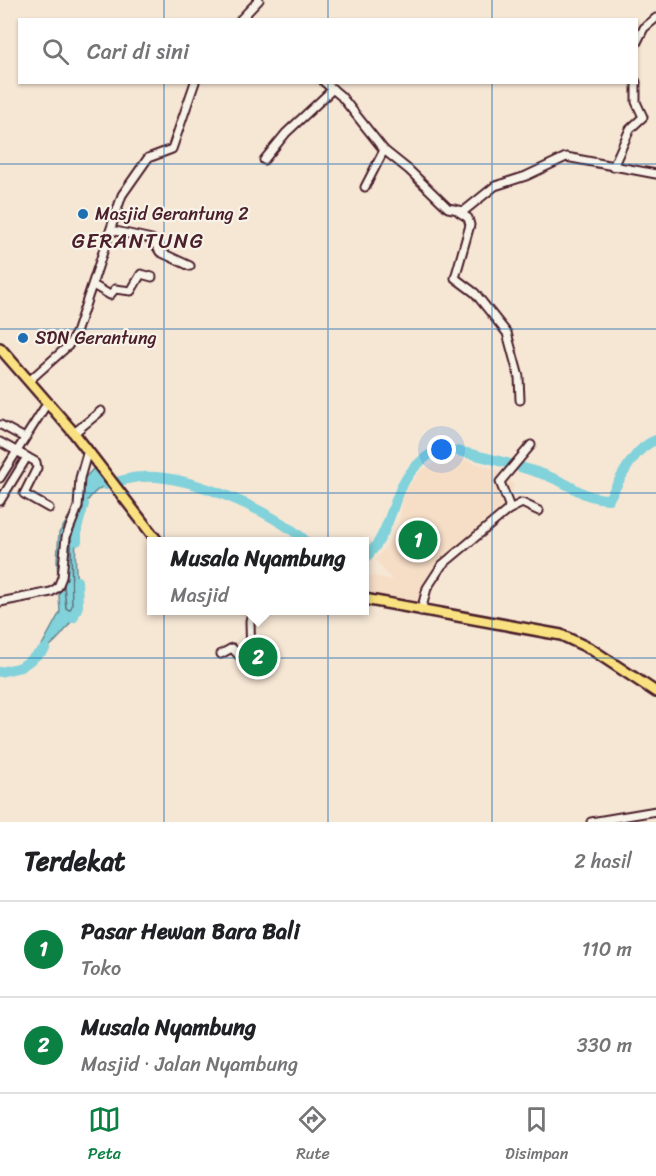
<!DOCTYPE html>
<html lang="id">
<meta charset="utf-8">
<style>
:root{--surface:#fff;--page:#f6f6f6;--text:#202124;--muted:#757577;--line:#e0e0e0;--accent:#0b8043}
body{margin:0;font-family:Sriracha,sans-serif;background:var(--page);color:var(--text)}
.you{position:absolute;left:442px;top:450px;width:21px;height:21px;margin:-15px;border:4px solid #fff;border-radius:50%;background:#1a73e8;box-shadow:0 0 0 9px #1a73e833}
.badge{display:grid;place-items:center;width:39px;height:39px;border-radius:50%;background:var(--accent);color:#fff;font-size:20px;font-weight:700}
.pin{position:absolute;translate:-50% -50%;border:3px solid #fff;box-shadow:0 2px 6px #0006}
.popup{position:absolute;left:147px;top:537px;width:222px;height:78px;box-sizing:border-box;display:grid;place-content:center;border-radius:0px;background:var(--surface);filter:drop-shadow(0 2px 4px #0005);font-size:20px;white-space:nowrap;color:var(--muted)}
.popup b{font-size:22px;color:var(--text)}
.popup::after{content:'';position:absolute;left:50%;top:100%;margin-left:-12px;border:12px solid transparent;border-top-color:var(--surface)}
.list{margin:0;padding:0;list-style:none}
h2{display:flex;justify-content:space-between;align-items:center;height:78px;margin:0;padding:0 24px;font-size:26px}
h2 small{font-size:20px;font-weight:400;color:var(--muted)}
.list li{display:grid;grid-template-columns:39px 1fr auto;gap:18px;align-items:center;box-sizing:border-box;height:96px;padding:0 24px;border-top:2px solid var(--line)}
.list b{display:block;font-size:22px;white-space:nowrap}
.list p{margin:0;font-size:20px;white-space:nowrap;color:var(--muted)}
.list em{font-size:20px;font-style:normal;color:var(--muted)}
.icon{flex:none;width:33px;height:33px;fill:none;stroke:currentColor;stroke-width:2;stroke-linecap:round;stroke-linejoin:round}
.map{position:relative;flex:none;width:656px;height:822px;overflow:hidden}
.search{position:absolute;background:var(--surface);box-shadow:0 2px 4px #0004;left:18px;right:18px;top:18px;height:66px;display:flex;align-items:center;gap:15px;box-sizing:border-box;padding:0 21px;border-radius:0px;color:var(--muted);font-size:22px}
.sheet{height:270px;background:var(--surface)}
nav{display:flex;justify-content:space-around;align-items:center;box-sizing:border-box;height:84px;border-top:2px solid var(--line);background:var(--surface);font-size:16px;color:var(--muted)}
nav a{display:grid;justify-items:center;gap:3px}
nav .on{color:var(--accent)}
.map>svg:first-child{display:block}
.built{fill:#f6ddc6}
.water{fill:#81d2da;stroke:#6b8a94;stroke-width:1.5}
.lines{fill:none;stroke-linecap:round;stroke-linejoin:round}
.shore{stroke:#606771;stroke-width:1.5}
.river{stroke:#81d2da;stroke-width:10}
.minor-casing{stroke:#4a1f2b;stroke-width:11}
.major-casing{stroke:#4a1f2b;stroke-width:14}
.minor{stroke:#f7f3e8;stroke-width:7}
.major{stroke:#f9e181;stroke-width:9}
.grid{fill:none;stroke:#1f6fb2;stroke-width:1.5;stroke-opacity:0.55}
.poi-dot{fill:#1f6fb2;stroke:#f7f3e8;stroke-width:2}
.labels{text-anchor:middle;stroke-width:4.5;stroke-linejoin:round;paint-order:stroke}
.poi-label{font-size:18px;fill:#4a1f2b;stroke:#f7f3e8;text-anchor:start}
.quarter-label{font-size:21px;letter-spacing:1.5px;fill:#4a1f2b;stroke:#f7f3e8}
</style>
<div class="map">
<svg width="656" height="822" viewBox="0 0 656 822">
<rect width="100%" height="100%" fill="#f6e6d4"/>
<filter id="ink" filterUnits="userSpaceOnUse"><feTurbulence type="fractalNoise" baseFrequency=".0167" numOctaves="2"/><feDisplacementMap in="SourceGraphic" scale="12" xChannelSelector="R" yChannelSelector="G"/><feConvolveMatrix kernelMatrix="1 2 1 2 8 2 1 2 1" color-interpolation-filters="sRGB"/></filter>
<g filter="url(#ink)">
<!-- built -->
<polygon class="built" points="450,455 505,473 514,486 505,507 443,558 426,578 416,604 365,595 364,574 392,580 376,560 398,529 404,492 421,470"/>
<!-- water -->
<path class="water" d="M 95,467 L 108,484 C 64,502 77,569 78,608 C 69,630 54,644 35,658 L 60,612 L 57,561 L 59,533 L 81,499 L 80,483 Z"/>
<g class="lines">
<!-- shore -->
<polyline class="shore" points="64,585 66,608 69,610 72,607 71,537"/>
<!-- river -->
<g class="river">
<path d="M 106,485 C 118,482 130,477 142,477 C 187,474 274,511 307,542"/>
<polyline points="77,541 77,528 84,504"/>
<path d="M 364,559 C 394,533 390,491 417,465 C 423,459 432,452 440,450 C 453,446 540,472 555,479 C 577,488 583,498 609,499 C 620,480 634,447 656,440"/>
<polyline points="73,618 78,606 77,581"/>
<polyline points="0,672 21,667 45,649"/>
</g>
<defs>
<g id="minor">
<polyline points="240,20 259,0"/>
<polyline points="636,44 644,28 656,18"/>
<polyline points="324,82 341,96 384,150 409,170 448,208 464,211 495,186 526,176 566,157 656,174"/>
<polyline points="264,160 286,133 333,89"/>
<polyline points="613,167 630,129 643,117 636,102 636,82"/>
<polyline points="365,187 384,150"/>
<polyline points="459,212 468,218 470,225 455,278 475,293 507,333 519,377 520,400"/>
<polyline points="111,230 152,239 160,252 190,266"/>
<polyline points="93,285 110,295 115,289 131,291 141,274 152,277"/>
<polyline points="30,380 68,346 76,333 122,195 148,158 172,149 195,82"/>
<polyline points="1,425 25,438"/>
<polyline points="74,433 101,411"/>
<polyline points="0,442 36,462 37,468 24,494 49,508"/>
<polyline points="0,478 48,402"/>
<polyline points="0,501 27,457"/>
<polyline points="508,510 522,503 539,511"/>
<polyline points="0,602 51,592 58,587 62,577 66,537 78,507 80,478 88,450"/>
<polyline points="421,611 427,588 442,565 508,510 509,505 500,482 531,445"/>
<polyline points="221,654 232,648 246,663 251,661 250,621 253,610"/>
<polyline points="591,822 656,811"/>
</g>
<g id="major">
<polyline points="0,348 74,433 158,542"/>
<polyline points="364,599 561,635 591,649 656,692"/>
</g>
</defs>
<!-- minor casing -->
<use href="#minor" class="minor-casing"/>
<!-- major casing -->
<use href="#major" class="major-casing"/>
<!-- minor -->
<use href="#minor" class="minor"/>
<!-- major -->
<use href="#major" class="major"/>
</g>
</g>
<!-- grid -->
<path class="grid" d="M 164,0 L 164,20M 328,0 L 328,20M 492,0 L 492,20M 164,82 L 164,822M 328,82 L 328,822M 492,82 L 492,822M 0,164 L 656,164M 0,329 L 656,329M 0,493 L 656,493M 0,658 L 656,658"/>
<!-- markers -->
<g class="poi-dot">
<circle cx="83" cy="214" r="6"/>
<circle cx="23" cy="338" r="6"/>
</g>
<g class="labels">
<!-- poi labels -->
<g class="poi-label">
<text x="95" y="220">Masjid Gerantung 2</text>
<text x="35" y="344">SDN Gerantung</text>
</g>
<!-- quarter labels -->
<g class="quarter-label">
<text x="138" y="248">GERANTUNG</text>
</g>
</g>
</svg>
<div class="you"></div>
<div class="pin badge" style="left:418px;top:540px">1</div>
<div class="pin badge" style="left:258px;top:657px">2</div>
<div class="popup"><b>Musala Nyambung</b>Masjid</div>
<div class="search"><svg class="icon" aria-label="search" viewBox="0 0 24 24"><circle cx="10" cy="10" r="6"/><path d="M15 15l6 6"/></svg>Cari di sini</div>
</div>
<section class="sheet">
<h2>Terdekat<small>2 hasil</small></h2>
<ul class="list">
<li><span class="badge">1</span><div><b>Pasar Hewan Bara Bali</b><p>Toko</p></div><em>110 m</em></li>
<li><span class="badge">2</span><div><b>Musala Nyambung</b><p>Masjid · Jalan Nyambung</p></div><em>330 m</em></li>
</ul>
</section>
<nav>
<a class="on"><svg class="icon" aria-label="map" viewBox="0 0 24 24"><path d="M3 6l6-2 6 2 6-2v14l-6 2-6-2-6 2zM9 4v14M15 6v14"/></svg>Peta</a>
<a><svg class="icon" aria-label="directions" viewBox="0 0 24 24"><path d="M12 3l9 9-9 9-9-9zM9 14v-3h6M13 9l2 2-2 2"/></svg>Rute</a>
<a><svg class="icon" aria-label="saved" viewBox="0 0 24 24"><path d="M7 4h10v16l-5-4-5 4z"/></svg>Disimpan</a>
</nav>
